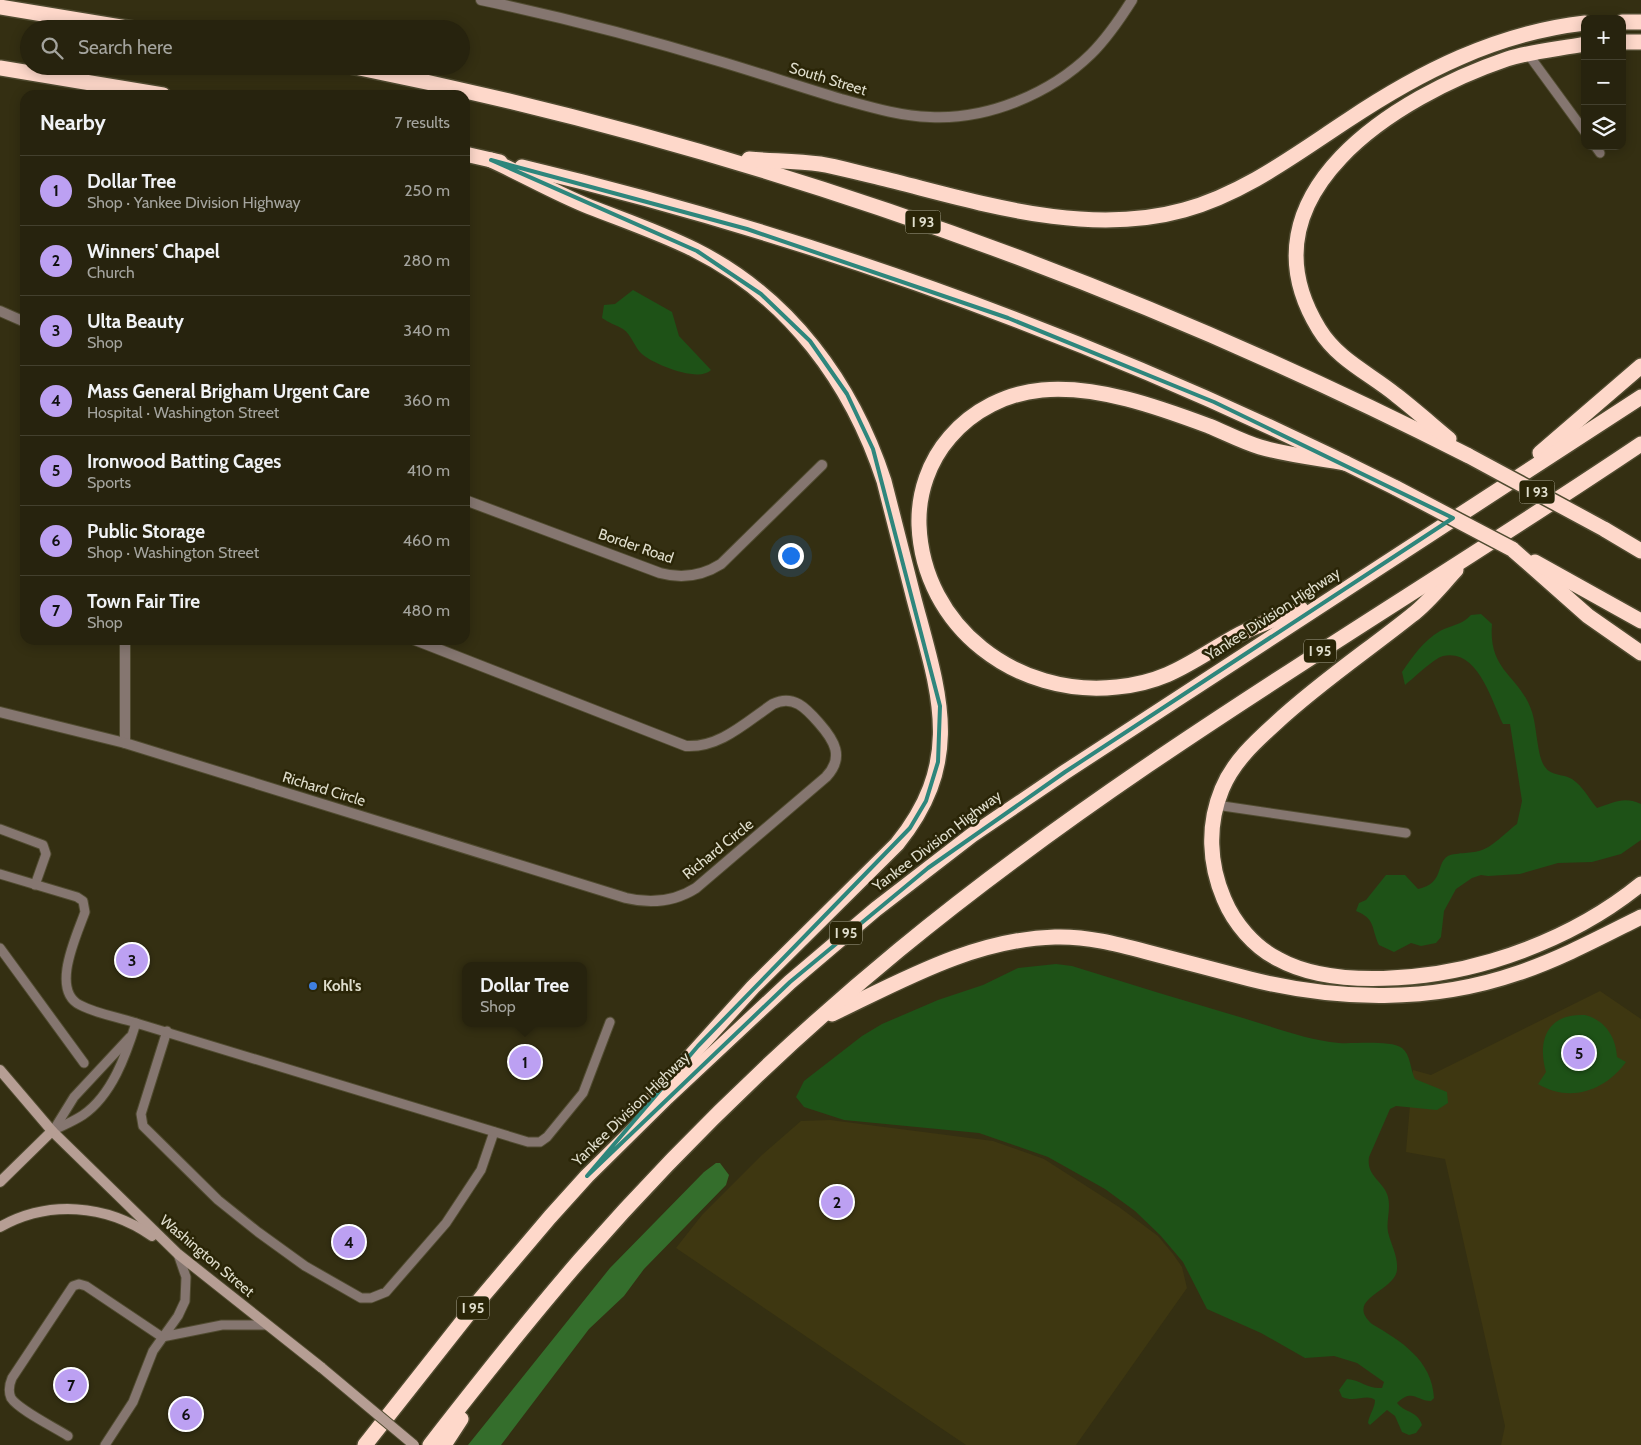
<!DOCTYPE html>
<meta charset="utf-8">
<style>
:root{--surface:#27230e;--page:#332f1c;--text:#f1f3f6;--muted:#a4a49e;--line:#43402e;--accent:#bca0f2}
body{margin:0;font-family:Cabin,sans-serif;background:var(--page);color:var(--text)}
.controls{position:absolute;right:15px;top:15px;display:grid;overflow:hidden;border-radius:10px;box-shadow:0 2px 12px #0003}
.controls button{width:45px;height:45px;display:grid;place-items:center;padding:0;border:0;border-bottom:1px solid var(--line);background:var(--surface);color:var(--text);font:25px sans-serif}
.you{position:absolute;left:790px;top:555px;width:18px;height:18px;margin:-12px;border:4px solid #fff;border-radius:50%;background:#1a73e8;box-shadow:0 0 0 8px #1a73e833}
.badge{display:grid;place-items:center;width:32px;height:32px;border-radius:50%;background:var(--accent);color:#111;font-size:16px;font-weight:700}
.pin{position:absolute;translate:-50% -50%;border:2px solid #fff;box-shadow:0 1px 5px #0006}
.popup{position:absolute;left:462px;top:962px;width:125px;height:65px;box-sizing:border-box;display:grid;place-content:center;border-radius:10px;background:var(--surface);filter:drop-shadow(0 1px 4px #0005);font-size:16px;white-space:nowrap;color:var(--muted)}
.popup b{font-size:19px;color:var(--text)}
.popup::after{content:'';position:absolute;left:50%;top:100%;margin-left:-10px;border:10px solid transparent;border-top-color:var(--surface)}
.list{margin:0;padding:0;list-style:none}
h2{display:flex;justify-content:space-between;align-items:center;height:65px;margin:0;padding:0 20px;font-size:21px}
h2 small{font-size:16px;font-weight:400;color:var(--muted)}
.list li{display:grid;grid-template-columns:32px 1fr auto;gap:15px;align-items:center;box-sizing:border-box;height:70px;padding:0 20px;border-top:1px solid var(--line)}
.list b{display:block;font-size:19px;white-space:nowrap}
.list p{margin:0;font-size:16px;white-space:nowrap;color:var(--muted)}
.list em{font-size:16px;font-style:normal;color:var(--muted)}
.icon{flex:none;width:28px;height:28px;fill:none;stroke:currentColor;stroke-width:2;stroke-linecap:round;stroke-linejoin:round}
.map{position:relative;flex:none;width:1641px;height:1445px;overflow:hidden}
.search{position:absolute;background:var(--surface);box-shadow:0 2px 12px #0003;left:20px;top:20px;width:450px;height:55px;display:flex;align-items:center;gap:12px;box-sizing:border-box;padding:0 18px;border-radius:28px;color:var(--muted);font-size:19px}
.panel{position:absolute;background:var(--surface);box-shadow:0 2px 12px #0003;left:20px;top:90px;width:450px;height:555px;border-radius:15px}
.map>svg:first-child{display:block}
.built{fill:#3e3711}
.green{fill:#1e5217}
.forest{fill:#346e2c}
.lines{fill:none;stroke-linecap:round;stroke-linejoin:round}
.service-casing{stroke:#504b30;stroke-width:11}
.minor-casing{stroke:#504b30;stroke-width:12}
.tertiary-casing{stroke:#504b30;stroke-width:12}
.secondary-casing{stroke:#504b30;stroke-width:12}
.motorway-casing{stroke:#504b30;stroke-width:18}
.service{stroke:#857670;stroke-width:9}
.minor{stroke:#857670;stroke-width:10}
.tertiary{stroke:#857670;stroke-width:10}
.secondary{stroke:#b69e94;stroke-width:10}
.motorway{stroke:#fed8ca;stroke-width:15}
.secondary-bridge-casing{stroke:#504b30;stroke-width:12;stroke-linecap:butt}
.motorway-bridge-casing{stroke:#504b30;stroke-width:18;stroke-linecap:butt}
.secondary-bridge{stroke:#b69e94;stroke-width:10}
.motorway-bridge{stroke:#fed8ca;stroke-width:15}
.marked{fill:none;stroke:#2e867c;stroke-width:4;stroke-linejoin:round}
.shop-dot{fill:#3f7fe0;stroke:#2a2507;stroke-width:2}
.labels{text-anchor:middle;stroke-width:5;stroke-linejoin:round;paint-order:stroke}
.shield{fill:#2a2507;stroke:#a9a692;stroke-width:1}
.shield-label{font-size:14px;font-weight:bold;fill:#e0decd}
.street-label{font-size:15px;fill:#e0decd;stroke:#2a2507}
.poi-label{font-size:15px;font-weight:bold;fill:#e0decd;stroke:#2a2507;text-anchor:start}
</style>
<div class="map">
<svg width="1641" height="1445" viewBox="0 0 1641 1445">
<rect width="100%" height="100%" fill="#342f12"/>
<!-- built -->
<g class="built">
<polygon points="1600,991 1641,1019 1641,1445 1501,1445 1505,1426 1445,1159 1406,1152 1413,1070 1431,1075"/>
<polygon points="830,1120 993,1141 1044,1159 1119,1207 1158,1236 1173,1254 1182,1267 1187,1288 1076,1445 966,1445 676,1248 702,1215 762,1155 801,1121"/>
</g>
<!-- green -->
<g class="green">
<path d="M 633,290 L 672,312 L 679,336 L 711,370 C 699,383 653,364 642,354 C 634,347 632,335 623,329 C 616,325 609,323 602,318 L 604,305 L 615,304 Z"/>
<path d="M 1481,614 L 1492,624 C 1488,672 1520,675 1532,712 C 1537,727 1537,757 1545,767 C 1551,776 1564,774 1572,779 C 1583,786 1589,799 1597,808 C 1614,803 1623,796 1641,804 L 1641,840 L 1621,854 L 1592,862 L 1558,863 L 1520,874 L 1488,876 L 1481,875 L 1472,878 L 1456,889 L 1444,911 L 1441,937 L 1436,943 L 1421,946 L 1411,943 L 1394,952 L 1379,945 C 1371,928 1376,919 1356,911 L 1359,903 L 1366,900 L 1386,875 L 1405,875 L 1418,889 C 1445,883 1435,864 1448,856 C 1453,853 1472,853 1479,851 C 1492,848 1506,832 1517,824 L 1522,801 L 1510,724 L 1503,724 C 1492,702 1478,648 1443,656 C 1433,659 1414,678 1405,685 L 1402,672 C 1413,656 1423,641 1440,631 C 1451,625 1462,625 1471,615 Z"/>
<path d="M 1056,964 L 1072,966 C 1129,984 1186,1001 1243,1018 C 1274,1027 1306,1040 1339,1043 C 1354,1044 1390,1040 1402,1048 C 1411,1055 1410,1070 1415,1079 L 1447,1092 L 1448,1103 L 1437,1110 L 1396,1106 L 1390,1109 L 1369,1157 C 1366,1177 1384,1181 1388,1197 C 1391,1209 1386,1221 1388,1232 C 1391,1245 1398,1256 1397,1269 C 1397,1291 1343,1298 1372,1324 C 1401,1341 1432,1360 1434,1398 L 1431,1401 C 1416,1401 1413,1388 1397,1403 C 1405,1413 1418,1411 1422,1425 L 1416,1433 L 1409,1435 L 1402,1432 L 1395,1416 L 1387,1410 L 1370,1425 L 1368,1423 C 1369,1415 1375,1408 1375,1400 C 1366,1393 1356,1403 1342,1397 L 1339,1390 L 1347,1379 C 1361,1380 1367,1389 1382,1388 L 1384,1382 L 1357,1363 L 1334,1356 L 1305,1358 L 1261,1333 L 1207,1309 L 1183,1262 L 1160,1235 L 1135,1211 L 1105,1189 L 1048,1157 L 979,1133 L 844,1120 L 804,1107 L 796,1097 L 804,1081 L 862,1036 L 882,1024 L 938,1000 L 983,985 L 1018,968 Z"/>
<path d="M 1585,1015 C 1605,1020 1616,1037 1617,1057 L 1626,1062 C 1605,1091 1570,1103 1538,1084 L 1546,1072 C 1537,1041 1547,1013 1585,1015 Z"/>
</g>
<!-- forest -->
<polygon class="forest" points="716,1163 720,1163 729,1175 726,1185 644,1269 624,1296 589,1329 501,1445 468,1445 610,1268 704,1172"/>
<g class="lines">
<defs>
<g id="service">
<polyline points="1528,54 1585,132"/>
<polyline points="1595,146 1600,153"/>
<polyline points="1216,805 1406,833"/>
<polyline points="0,829 43,845 46,854 35,885"/>
<path d="M 0,874 L 77,897 L 83,901 L 85,912 C 77,935 50,990 80,1005 C 97,1014 118,1017 136,1023"/>
<polyline points="0,948 84,1063"/>
<polyline points="167,1031 141,1114 143,1126 218,1200 258,1232 305,1266 361,1298 371,1298 386,1292 446,1223 481,1170 494,1132"/>
<path d="M 52,1131 C 62,1126 74,1121 83,1115 C 112,1095 126,1055 136,1023 L 528,1142 L 540,1142 L 547,1137 L 583,1093 L 610,1022"/>
<polyline points="53,1131 74,1097 130,1037"/>
<path d="M 68,1436 C 54,1427 19,1410 11,1398 C 8,1391 9,1385 12,1378 L 73,1286 L 79,1284 L 86,1286 L 162,1337 L 222,1325 L 266,1325"/>
<polyline points="105,1445 133,1402 153,1351 178,1316 185,1301 186,1277 178,1254"/>
</g>
<g id="minor">
<polyline points="0,311 25,322"/>
<path d="M 465,500 L 660,573 C 682,579 702,576 721,564 L 822,465"/>
<polyline points="125,640 125,743"/>
<path d="M 0,712 L 125,743 L 626,898 C 651,904 674,902 696,888 L 826,777 C 845,757 834,740 819,723 C 806,708 793,694 773,704 C 746,722 720,748 686,746 L 415,640"/>
</g>
<path id="tertiary" d="M 481,0 C 562,17 643,38 722,62 C 762,74 801,87 841,99 C 870,107 899,116 930,117 C 987,120 1050,94 1091,54 C 1107,38 1120,19 1132,0"/>
<g id="secondary">
<polyline points="0,1070 52,1131 178,1254 322,1368"/>
<polyline points="0,1182 52,1131"/>
<path d="M 0,1227 C 48,1200 106,1204 152,1236"/>
</g>
<g id="motorway">
<polyline points="0,7 133,29"/>
<polyline points="1622,22 1641,22"/>
<polyline points="1622,42 1641,42"/>
<path d="M 350,66 C 739,144 1114,276 1469,456"/>
<polyline points="0,68 163,95"/>
<polyline points="465,154 500,162"/>
<path d="M 749,159 C 773,161 797,161 820,164 C 839,167 858,173 877,177 C 976,201 1083,238 1184,210 C 1245,193 1296,154 1348,120 C 1420,72 1497,33 1585,23"/>
<path d="M 491,160 C 524,175 557,194 590,207 C 626,221 661,233 695,250 C 789,297 852,383 884,481 C 894,520 904,560 914,599 C 939,693 965,760 897,844 L 753,987 L 651,1100"/>
<path d="M 522,167 C 824,239 1119,348 1396,488"/>
<path d="M 1449,439 C 1431,424 1414,409 1396,395 C 1369,373 1338,360 1319,329 C 1236,194 1398,96 1507,59 C 1532,51 1559,49 1585,44"/>
<polyline points="1540,453 1641,366"/>
<polyline points="1604,529 1641,551"/>
<polyline points="1512,549 1588,616 1641,653"/>
<polyline points="1535,562 1641,621"/>
<path d="M 1456,570 C 1442,585 1428,603 1412,615 C 1367,651 1319,683 1276,723 C 1255,742 1233,762 1222,789 C 1207,825 1209,864 1224,899 C 1234,923 1254,947 1278,959 C 1334,990 1432,979 1492,961 C 1545,945 1598,919 1641,884"/>
<path d="M 1301,609 C 1281,617 1259,624 1240,634 C 1195,658 1171,682 1117,687 C 1017,698 923,627 919,525 C 918,493 929,461 950,437 C 973,410 1007,393 1042,390 C 1097,385 1158,407 1209,426 C 1226,433 1243,442 1260,447 C 1287,455 1317,458 1345,463"/>
<path d="M 832,1014 C 903,980 975,939 1055,937 C 1087,936 1117,944 1147,952 C 1181,961 1215,970 1250,979 C 1338,1001 1431,1003 1518,973 C 1560,959 1601,937 1641,917"/>
<polyline points="365,1445 477,1303 550,1217 587,1176 667,1097 790,982 876,909 972,835 1065,772 1641,397"/>
<path d="M 430,1445 C 479,1382 528,1320 580,1260 C 678,1148 785,1044 899,950 C 1131,759 1393,611 1641,444"/>
<polyline points="444,1445 461,1419"/>
</g>
</defs>
<!-- service casing -->
<use href="#service" class="service-casing"/>
<!-- minor casing -->
<use href="#minor" class="minor-casing"/>
<!-- tertiary casing -->
<use href="#tertiary" class="tertiary-casing"/>
<!-- secondary casing -->
<use href="#secondary" class="secondary-casing"/>
<!-- motorway casing -->
<use href="#motorway" class="motorway-casing"/>
<!-- service -->
<use href="#service" class="service"/>
<!-- minor -->
<use href="#minor" class="minor"/>
<!-- tertiary -->
<use href="#tertiary" class="tertiary"/>
<!-- secondary -->
<use href="#secondary" class="secondary"/>
<!-- motorway -->
<use href="#motorway" class="motorway"/>
<defs>
<polyline id="secondary-bridge" points="322,1368 414,1445"/>
<g id="motorway-bridge">
<polyline points="1469,456 1604,529"/>
<polyline points="1396,488 1512,549"/>
</g>
</defs>
<!-- secondary-bridge casing -->
<use href="#secondary-bridge" class="secondary-bridge-casing"/>
<!-- motorway-bridge casing -->
<use href="#motorway-bridge" class="motorway-bridge-casing"/>
<!-- secondary-bridge -->
<use href="#secondary-bridge" class="secondary-bridge"/>
<!-- motorway-bridge -->
<use href="#motorway-bridge" class="motorway-bridge"/>
</g>
<!-- marked area -->
<path class="marked" d="M 491,160 L 747,229 L 1008,318 L 1214,402 L 1453,518 L 1065,772 L 928,868 L 790,982 L 587,1176 L 698,1046 L 910,828 L 926,801 L 938,762 L 940,706 L 873,449 L 847,394 L 810,341 L 761,294 L 697,251 Z"/>
<!-- markers -->
<circle class="shop-dot" cx="313" cy="986" r="5"/>
<g class="labels">
<!-- shield labels -->
<g class="shield">
<rect x="905.5" y="210.5" width="35" height="23" rx="4"/>
<rect x="1519.5" y="480.5" width="35" height="23" rx="4"/>
<rect x="1304" y="639.5" width="32" height="23" rx="4"/>
<rect x="830" y="921.5" width="32" height="23" rx="4"/>
<rect x="457" y="1296.5" width="32" height="23" rx="4"/>
</g>
<g class="shield-label">
<text x="923" y="227">I 93</text>
<text x="1537" y="497">I 93</text>
<text x="1320" y="656">I 95</text>
<text x="846" y="938">I 95</text>
<text x="473" y="1313">I 95</text>
</g>
<!-- street labels -->
<g class="street-label">
<text transform="translate(828 79) rotate(17)" y="5">South Street</text>
<text transform="translate(636 546) rotate(19)" y="5">Border Road</text>
<text transform="translate(1273 614) rotate(-33)" y="5">Yankee Division Highway</text>
<text transform="translate(324 789) rotate(17)" y="5">Richard Circle</text>
<text transform="translate(937 841) rotate(-37)" y="5">Yankee Division Highway</text>
<text transform="translate(718 849) rotate(-39)" y="5">Richard Circle</text>
<text transform="translate(631 1109) rotate(-44)" y="5">Yankee Division Highway</text>
<text transform="translate(207 1256) rotate(40)" y="5">Washington Street</text>
</g>
<!-- poi labels -->
<g class="poi-label">
<text x="323" y="991">Kohl's</text>
</g>
</g>
</svg>
<div class="controls">
<button>+</button>
<button>−</button>
<button><svg class="icon" aria-label="layers" viewBox="0 0 24 24"><path d="M12 4l9 5-9 5-9-5zM3 14l9 5 9-5"/></svg></button>
</div>
<div class="you"></div>
<div class="pin badge" style="left:525px;top:1062px">1</div>
<div class="popup"><b>Dollar Tree</b>Shop</div>
<div class="pin badge" style="left:837px;top:1202px">2</div>
<div class="pin badge" style="left:132px;top:960px">3</div>
<div class="pin badge" style="left:349px;top:1242px">4</div>
<div class="pin badge" style="left:1579px;top:1053px">5</div>
<div class="pin badge" style="left:186px;top:1414px">6</div>
<div class="pin badge" style="left:71px;top:1385px">7</div>
<div class="search"><svg class="icon" aria-label="search" viewBox="0 0 24 24"><circle cx="10" cy="10" r="6"/><path d="M15 15l6 6"/></svg>Search here</div>
<section class="panel">
<h2>Nearby<small>7 results</small></h2>
<ul class="list">
<li><span class="badge">1</span><div><b>Dollar Tree</b><p>Shop · Yankee Division Highway</p></div><em>250 m</em></li>
<li><span class="badge">2</span><div><b>Winners' Chapel</b><p>Church</p></div><em>280 m</em></li>
<li><span class="badge">3</span><div><b>Ulta Beauty</b><p>Shop</p></div><em>340 m</em></li>
<li><span class="badge">4</span><div><b>Mass General Brigham Urgent Care</b><p>Hospital · Washington Street</p></div><em>360 m</em></li>
<li><span class="badge">5</span><div><b>Ironwood Batting Cages</b><p>Sports</p></div><em>410 m</em></li>
<li><span class="badge">6</span><div><b>Public Storage</b><p>Shop · Washington Street</p></div><em>460 m</em></li>
<li><span class="badge">7</span><div><b>Town Fair Tire</b><p>Shop</p></div><em>480 m</em></li>
</ul>
</section>
</div>
